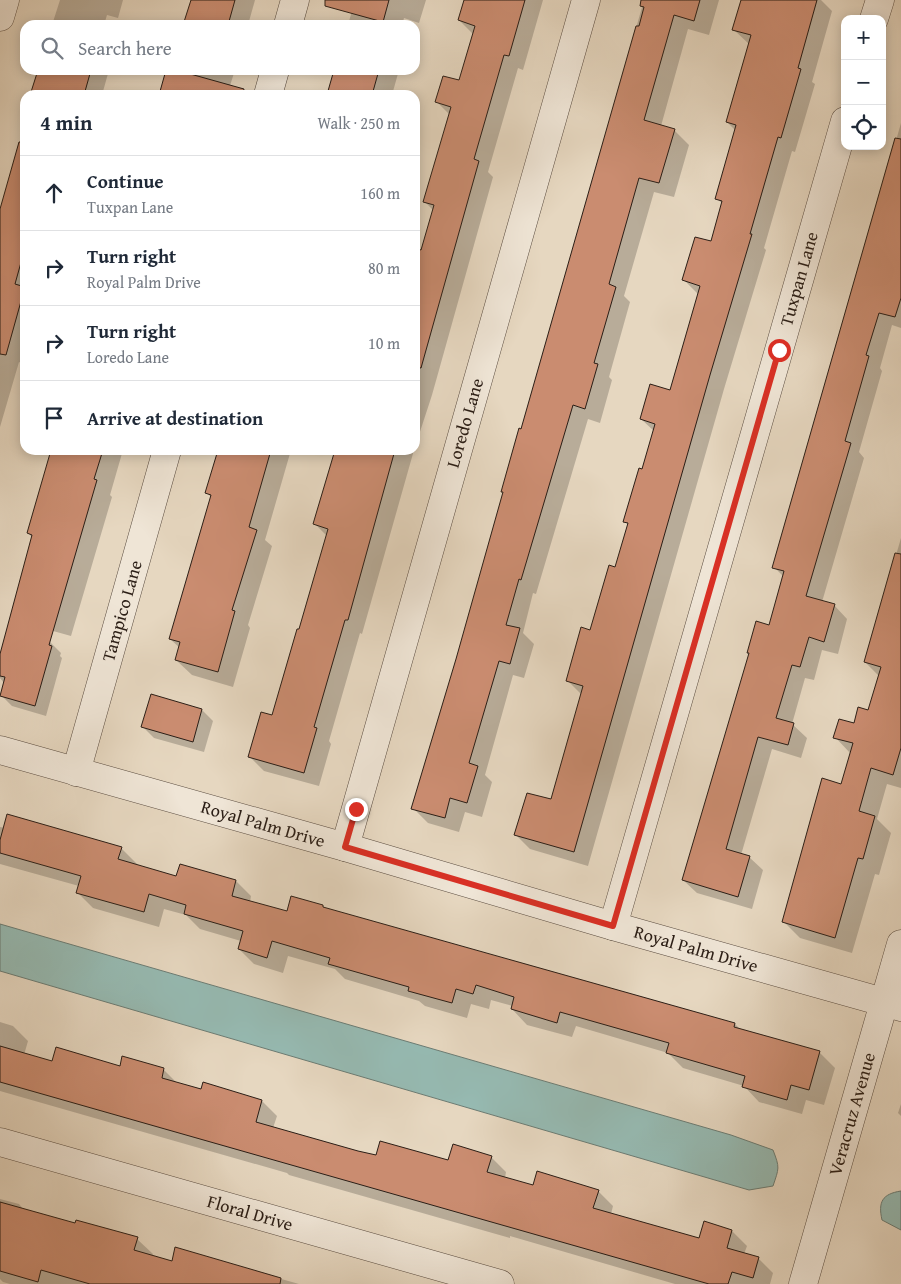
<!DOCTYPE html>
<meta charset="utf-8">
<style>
:root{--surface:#fff;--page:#f6f6f7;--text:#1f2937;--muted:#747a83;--line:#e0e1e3}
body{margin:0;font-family:"Gentium Book Plus",serif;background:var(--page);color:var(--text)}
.controls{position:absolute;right:15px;top:15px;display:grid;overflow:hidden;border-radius:10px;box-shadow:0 2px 12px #0003}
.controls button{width:45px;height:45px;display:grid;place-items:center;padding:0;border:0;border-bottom:1px solid var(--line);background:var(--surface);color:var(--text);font:25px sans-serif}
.stop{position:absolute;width:15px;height:15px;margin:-11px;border:4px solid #d93025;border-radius:50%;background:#fff}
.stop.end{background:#d93025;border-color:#fff;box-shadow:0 1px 5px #0008}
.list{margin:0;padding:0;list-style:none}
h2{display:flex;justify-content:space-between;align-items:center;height:65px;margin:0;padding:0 20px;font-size:21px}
h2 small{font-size:16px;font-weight:400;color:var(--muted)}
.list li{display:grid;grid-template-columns:32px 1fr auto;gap:15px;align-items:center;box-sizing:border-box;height:75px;padding:0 20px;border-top:1px solid var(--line)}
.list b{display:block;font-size:19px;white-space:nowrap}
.list p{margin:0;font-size:16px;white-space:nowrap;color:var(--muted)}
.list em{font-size:16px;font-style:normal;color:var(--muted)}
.icon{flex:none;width:28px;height:28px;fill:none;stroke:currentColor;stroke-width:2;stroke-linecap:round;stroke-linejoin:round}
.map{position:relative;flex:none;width:901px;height:1284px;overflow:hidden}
.search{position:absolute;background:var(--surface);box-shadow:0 2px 12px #0003;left:20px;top:20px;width:400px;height:55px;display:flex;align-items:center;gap:12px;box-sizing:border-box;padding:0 18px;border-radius:15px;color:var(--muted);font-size:19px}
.panel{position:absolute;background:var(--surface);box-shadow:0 2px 12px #0003;left:20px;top:90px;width:400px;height:365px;border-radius:15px}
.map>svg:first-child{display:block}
.water{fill:#96bab2;stroke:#6b7c74}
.shadow{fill:#0003}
.building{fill:#ca8c70;stroke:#2b1e16}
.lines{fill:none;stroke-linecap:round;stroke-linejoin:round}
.minor-casing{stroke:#5a4c40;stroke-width:29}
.tertiary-casing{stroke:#5a4c40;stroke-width:29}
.minor{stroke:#efe5d6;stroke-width:28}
.tertiary{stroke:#efe5d6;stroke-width:28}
.route{stroke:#d93025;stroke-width:6}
.labels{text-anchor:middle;stroke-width:5;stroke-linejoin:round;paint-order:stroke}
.street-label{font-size:18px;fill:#2b1e16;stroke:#efe5d6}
</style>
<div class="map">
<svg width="901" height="1284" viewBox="0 0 901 1284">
<rect width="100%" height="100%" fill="#e6d7c0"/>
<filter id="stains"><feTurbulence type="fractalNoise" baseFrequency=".004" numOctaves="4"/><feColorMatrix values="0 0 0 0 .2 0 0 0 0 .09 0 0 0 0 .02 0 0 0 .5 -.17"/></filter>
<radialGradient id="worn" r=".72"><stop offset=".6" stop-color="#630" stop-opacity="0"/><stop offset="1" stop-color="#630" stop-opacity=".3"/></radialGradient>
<!-- water -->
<g class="water">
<path d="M 0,924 L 731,1135 L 773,1150 C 780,1168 779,1168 773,1186 L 749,1190 L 0,971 Z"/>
<path d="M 901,1191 L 901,1230 L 882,1220 C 878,1202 882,1194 901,1191 Z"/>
</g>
<!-- shadow -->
<g class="shadow">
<polygon points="60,0 123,0 118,18 107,15 104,25 52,25"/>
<polygon points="192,0 255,0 248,25 185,25"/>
<polygon points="355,0 426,0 419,23 404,18 402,25 348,25"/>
<polygon points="465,0 543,0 523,70 518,68 488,172 493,177 432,395 415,447 415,249 422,251 434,211 424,201 450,115 437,102 460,82 474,35 459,20"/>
<polygon points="644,0 719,0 709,35 688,29 661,126 674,130 689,145 674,197 654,192 624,296 630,302 609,377 612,380 600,423 588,419 536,594 533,593 523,633 534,644 524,678 513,675 485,775 492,782 482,817 465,812 459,832 428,823 413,808 457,660 504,493 502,492 522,430"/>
<polygon points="742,0 821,0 832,11 812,82 815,84 795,152 792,151 764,248 766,250 724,389 588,866 530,849 516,835 551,801 582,695 567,680 591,631 616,568 629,525 625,522 654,431 641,419 671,392 699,295 684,280 711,243 723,204 716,198 736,131 727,122 749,44 734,30"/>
<polygon points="39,70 109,70 102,95 34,95 33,91"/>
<polygon points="167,70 235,70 227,95 160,95"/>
<polygon points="335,70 399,70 392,95 328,95"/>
<polygon points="901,123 901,328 892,325 880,368 882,371 859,452 864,458 822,602 834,605 847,619 838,654 822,650 814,680 805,678 792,724 807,738 801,758 772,749 741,855 749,857 763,870 752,909 697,893 683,880 750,654 748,653 770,626 784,577 774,567"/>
<polygon points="25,127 25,350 21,363 19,362 0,427 0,214"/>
<polygon points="51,450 123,450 110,495 112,497 71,636 28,624 33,538 28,533 52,451"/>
<polygon points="219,450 291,450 265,540 272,546 248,625 250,628 233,687 192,675 176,660 180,648 170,639 212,498 207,493"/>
<polygon points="354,450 414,450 362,634 360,633 329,741 331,744 319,786 264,771 249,756 273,717 300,631 327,536 315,524"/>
<polygon points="901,538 901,788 887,784 877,819 891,833 879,875 875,874 852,953 800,938 784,922 842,785 851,754 835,737 855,725 869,712 879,676 865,662"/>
<polygon points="6,636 50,642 61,653 60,656 62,658 46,716 12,706 1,695 4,683 0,678 0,659"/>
<polygon points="202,710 213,721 204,752 154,738 143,727"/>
<polygon points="0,827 121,848 137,864 136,866 177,877 181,865 236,881 251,896 250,902 288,913 323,906 326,909 735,1024 740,1029 819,1052 835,1068 824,1105 806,1100 802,1114 759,1102 744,1086 683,1068 668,1053 576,1026 572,1037 527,1025 512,1009 513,1006 491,1000 489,1009 471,1004 467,1018 425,1006 419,1001 345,979 335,969 288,956 283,973 254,964 239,949 241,941 200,929 186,915 164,909 159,927 93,908 77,892 79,886 0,864"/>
<polygon points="0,1022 13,1026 28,1041 24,1055 52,1063 121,1067 123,1058 164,1070 178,1084 202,1091 204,1084 262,1101 277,1116 273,1128 377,1157 449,1162 491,1157 506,1172 505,1178 533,1187 598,1191 613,1206 611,1214 700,1239 705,1223 732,1231 747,1246 744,1254 758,1258 773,1273 770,1284 675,1284 510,1236 510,1238 289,1175 287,1173 0,1091"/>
<polygon points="901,1104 901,1116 898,1113"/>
<polygon points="0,1199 19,1204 24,1210 75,1225 137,1239 153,1254 152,1257 172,1263 176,1249 299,1284 10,1284 3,1282 0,1279"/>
</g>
<!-- building -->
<g class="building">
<polygon points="191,0 235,0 228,25 183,25"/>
<polygon points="325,0 389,0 383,22 325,6"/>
<polygon points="464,0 525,0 509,56 504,55 474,159 479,161 421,368 415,367 415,248 421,250 434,205 423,202 451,107 435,102 443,76 459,80 475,26 458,20"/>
<polygon points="641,0 700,0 694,21 674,15 644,120 675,129 659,183 639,178 609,284 616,287 594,363 598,364 585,409 573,405 521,580 519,579 506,625 520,628 510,664 499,661 469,763 478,766 467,803 450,798 445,818 411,809 456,659 503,492 501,492 519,428 521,429 636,26 639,26 644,7 640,6"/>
<polygon points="741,0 817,0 798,68 801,69 781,138 778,137 750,234 752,234 710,375 574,852 514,835 527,793 551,799 583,686 566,681 581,627 590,630 609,565 615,567 628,523 623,522 639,468 642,469 655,424 640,419 650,384 670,390 700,286 682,280 695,237 711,241 722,201 715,199 736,125 726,122 751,35 732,30"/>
<polygon points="38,70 91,70 84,95 43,95 31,92"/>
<polygon points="166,70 176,70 244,89 243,95 159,95"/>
<polygon points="334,70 379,70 372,95 340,95 328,91"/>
<polygon points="895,138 901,139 901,298 895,317 879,313 866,355 869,356 845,441 851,443 806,596 835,604 824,642 809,637 800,667 792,665 776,718 794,723 788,745 758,737 726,849 750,856 738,897 682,880 749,653 747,653 756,621 769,625 784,571 772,568"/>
<polygon points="19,142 25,142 25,248 15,284 25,287 6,355 0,354 0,209"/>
<polygon points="51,450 103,450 94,479 97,480 49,645 52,646 35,706 0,696 5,677 0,676 0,654 32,535 27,533"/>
<polygon points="218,450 271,450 249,527 257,530 232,610 235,611 218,672 175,660 180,642 169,639 211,495 205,493"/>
<polygon points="335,450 395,450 348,620 345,620 314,727 317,728 304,773 248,757 261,712 272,715 297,629 299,629 328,529 313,524"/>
<polygon points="895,553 901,554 901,748 893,775 871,768 859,811 875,816 863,859 858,858 835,938 782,922 822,778 841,784 853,743 833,738 839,719 854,723 858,707 868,710 881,667 864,662"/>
<polygon points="151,694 202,709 193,742 141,727"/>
<polygon points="7,814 122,847 118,859 176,876 180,864 236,880 232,896 287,911 291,896 323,905 323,907 735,1023 734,1027 820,1051 809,1090 791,1085 787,1100 742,1087 745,1076 666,1053 669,1043 560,1012 557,1023 511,1009 514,997 476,985 473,994 456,989 452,1003 408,991 409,987 328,964 330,958 272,941 267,958 238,949 243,931 184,914 186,905 149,894 144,912 76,893 81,876 0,853 0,840"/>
<polygon points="0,1046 52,1061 56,1047 120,1066 122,1056 164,1068 162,1078 201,1089 203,1082 262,1100 256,1122 358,1151 376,1155 380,1141 448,1160 453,1144 492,1156 487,1172 533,1185 537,1171 599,1190 593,1208 699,1238 704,1221 732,1230 727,1248 759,1257 753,1278 732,1272 728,1284 709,1284 0,1082"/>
<polygon points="0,1202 75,1223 76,1220 138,1237 134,1250 172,1261 175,1247 281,1278 280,1284 90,1284 41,1270 38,1282 0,1271"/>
</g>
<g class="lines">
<defs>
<g id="minor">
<polyline points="0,17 5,0"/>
<polyline points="874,19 880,0"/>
<polyline points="288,25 295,0"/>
<polyline points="268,95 275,70"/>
<polyline points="76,772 167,450"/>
<polyline points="345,847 586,0"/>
<polyline points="613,926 845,121"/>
<polyline points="0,1142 500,1284"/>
<polyline points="803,1284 901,944"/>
</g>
<polyline id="tertiary" points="0,750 345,847 613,926 901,1007"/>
</defs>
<!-- minor casing -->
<use href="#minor" class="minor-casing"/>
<!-- tertiary casing -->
<use href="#tertiary" class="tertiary-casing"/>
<!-- minor -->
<use href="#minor" class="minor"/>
<!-- tertiary -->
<use href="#tertiary" class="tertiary"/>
</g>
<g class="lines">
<!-- route -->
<polyline class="route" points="356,809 345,847 613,926 779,350"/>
</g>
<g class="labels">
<!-- street labels -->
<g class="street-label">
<text transform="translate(799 279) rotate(-74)" y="6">Tuxpan Lane</text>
<text transform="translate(465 423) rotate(-74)" y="6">Loredo Lane</text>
<text transform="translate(122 611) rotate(-74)" y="6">Tampico Lane</text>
<text transform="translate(263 824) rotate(16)" y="6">Royal Palm Drive</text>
<text transform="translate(696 949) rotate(16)" y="6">Royal Palm Drive</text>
<text transform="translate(852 1114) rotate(-74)" y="6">Veracruz Avenue</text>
<text transform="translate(250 1213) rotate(16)" y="6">Floral Drive</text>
</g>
</g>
<rect width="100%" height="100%" filter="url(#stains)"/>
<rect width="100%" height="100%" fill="url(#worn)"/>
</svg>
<div class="controls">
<button>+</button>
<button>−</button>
<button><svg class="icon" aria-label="locate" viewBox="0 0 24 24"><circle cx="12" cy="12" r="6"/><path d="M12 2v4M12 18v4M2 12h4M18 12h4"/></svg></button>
</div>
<div class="stop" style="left:779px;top:350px"></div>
<div class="stop end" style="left:356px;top:809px"></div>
<div class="search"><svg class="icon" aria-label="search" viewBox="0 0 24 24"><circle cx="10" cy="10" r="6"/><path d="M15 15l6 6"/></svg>Search here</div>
<section class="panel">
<h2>4 min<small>Walk · 250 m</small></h2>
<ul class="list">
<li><svg class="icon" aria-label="ahead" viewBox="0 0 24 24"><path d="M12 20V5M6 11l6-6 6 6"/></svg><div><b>Continue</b><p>Tuxpan Lane</p></div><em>160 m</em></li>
<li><svg class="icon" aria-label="right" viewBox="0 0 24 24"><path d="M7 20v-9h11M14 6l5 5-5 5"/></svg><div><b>Turn right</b><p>Royal Palm Drive</p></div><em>80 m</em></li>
<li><svg class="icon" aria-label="right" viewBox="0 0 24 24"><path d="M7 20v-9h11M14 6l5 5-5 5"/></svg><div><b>Turn right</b><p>Loredo Lane</p></div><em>10 m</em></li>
<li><svg class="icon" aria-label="arrive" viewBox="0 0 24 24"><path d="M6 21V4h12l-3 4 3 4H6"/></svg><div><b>Arrive at destination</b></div></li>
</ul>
</section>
</div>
